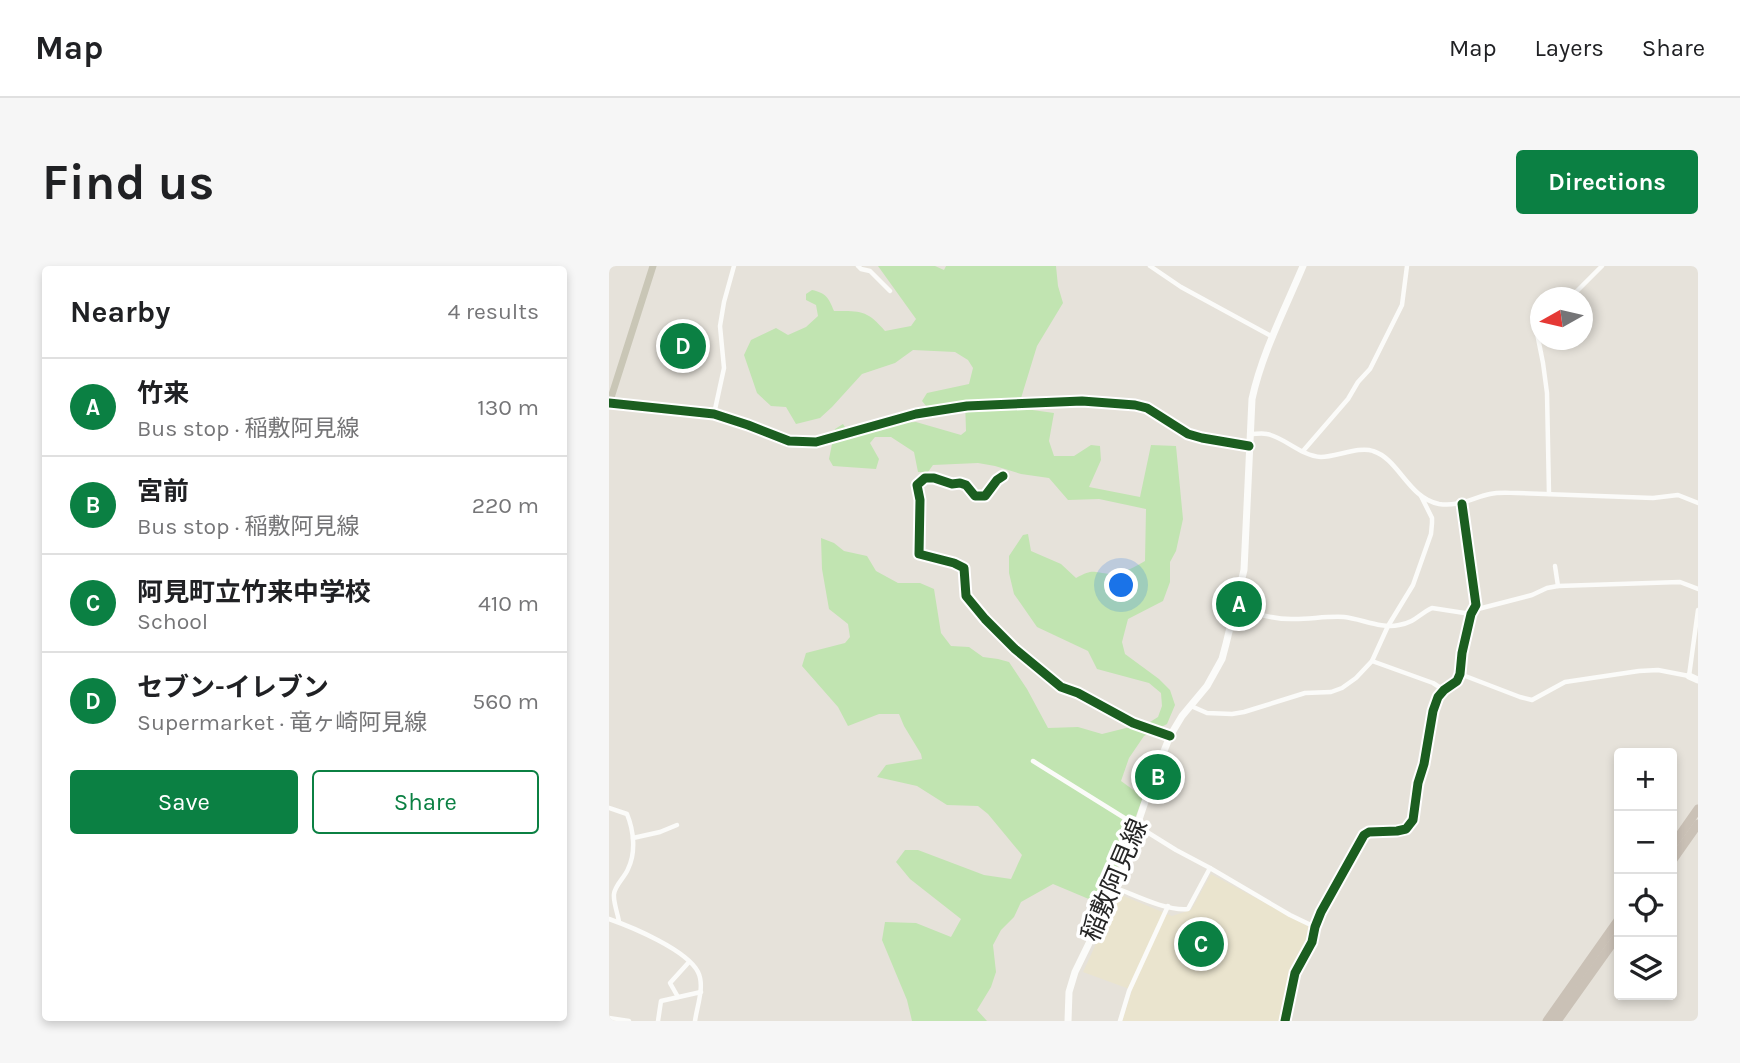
<!DOCTYPE html>
<meta charset="utf-8">
<style>
:root{--surface:#fff;--page:#f6f6f6;--text:#202124;--muted:#757577;--line:#e0e0e0;--accent:#0b8043}
body{margin:0;font-family:Karla,"Noto Sans JP",sans-serif;background:var(--page);color:var(--text)}
.controls{position:absolute;right:21px;bottom:21px;display:grid;overflow:hidden;border-radius:7px;box-shadow:0 4px 10px #0003}
.controls button{width:63px;height:63px;display:grid;place-items:center;padding:0;border:0;border-bottom:2px solid var(--line);background:var(--surface);color:var(--text);font:35px sans-serif}
.compass{position:absolute;left:921px;top:21px;width:63px;height:63px;border-radius:50%;background:var(--surface);box-shadow:0 4px 10px #0003;rotate:262deg}
.you{position:absolute;left:513px;top:320px;width:24px;height:24px;margin:-18px;border:5px solid #fff;border-radius:50%;background:#1a73e8;box-shadow:0 0 0 10px #1a73e833}
.badge{display:grid;place-items:center;width:46px;height:46px;border-radius:50%;background:var(--accent);color:#fff;font-size:23px;font-weight:700}
.pin{position:absolute;translate:-50% -50%;border:4px solid #fff;box-shadow:0 2px 7px #0006}
.list{margin:0;padding:0;list-style:none}
h2{display:flex;justify-content:space-between;align-items:center;height:91px;margin:0;padding:0 28px;font-size:30px}
h2 small{font-size:23px;font-weight:400;color:var(--muted)}
.list li{display:grid;grid-template-columns:46px 1fr auto;gap:21px;align-items:center;box-sizing:border-box;height:98px;padding:0 28px;border-top:2px solid var(--line)}
.list b{display:block;font-size:26px;white-space:nowrap}
.list p{margin:0;font-size:23px;white-space:nowrap;color:var(--muted)}
.list em{font-size:23px;font-style:normal;color:var(--muted)}
.actions{display:flex;gap:14px;padding:21px 28px}
.actions a{flex:1;padding:16px 0;border:2px solid var(--accent);border-radius:7px;text-align:center;font-size:24px;color:var(--accent)}
.actions .main{background:var(--accent);color:#fff}
.icon{flex:none;width:38px;height:38px;fill:none;stroke:currentColor;stroke-width:2;stroke-linecap:round;stroke-linejoin:round}
.map{position:relative;flex:none;width:1089px;height:755px;overflow:hidden;border-radius:7px}
header{display:flex;align-items:center;gap:42px;box-sizing:border-box;height:98px;padding:0 35px;background:var(--surface);border-bottom:2px solid var(--line)}
header strong{font-size:33px}
nav{display:flex;gap:38px;margin-inline-start:auto;font-size:24px}
.intro{display:flex;align-items:center;justify-content:space-between;box-sizing:border-box;height:168px;padding:0 42px}
h1{margin:0;font-size:49px}
.button{padding:18px 32px;border-radius:7px;background:var(--accent);color:#fff;font-size:24px;font-weight:700}
main{display:flex;gap:42px;padding:0 42px}
aside{flex:1;background:var(--surface);border-radius:7px;box-shadow:0 4px 10px #0003}
.map>svg:first-child{display:block}
.education{fill:#eae4ce}
.green{fill:#c1e4b1}
.lines{fill:none;stroke-linecap:round;stroke-linejoin:round}
.street{stroke:#fbfbf9;stroke-width:4.5}
.secondary{stroke:#fbfbf9;stroke-width:7}
.primary{stroke:#c9c6b6;stroke-width:7}
.highway{stroke:#cac1b6;stroke-width:9}
.cycleway-casing{stroke:#fff;stroke-width:13}
.cycleway{stroke:#1b5e20;stroke-width:9}
.labels{text-anchor:middle;stroke-width:7;stroke-linejoin:round;paint-order:stroke}
.street-label{font-size:26px;fill:#262626;stroke:#fff}
</style>
<header>
<strong>Map</strong>
<nav><a>Map</a><a>Layers</a><a>Share</a></nav>
</header>
<div class="intro"><h1>Find us</h1><a class="button">Directions</a></div>
<main>
<aside>
<h2>Nearby<small>4 results</small></h2>
<ul class="list">
<li><span class="badge">A</span><div><b>竹来</b><p>Bus stop · 稲敷阿見線</p></div><em>130 m</em></li>
<li><span class="badge">B</span><div><b>宮前</b><p>Bus stop · 稲敷阿見線</p></div><em>220 m</em></li>
<li><span class="badge">C</span><div><b>阿見町立竹来中学校</b><p>School</p></div><em>410 m</em></li>
<li><span class="badge">D</span><div><b>セブン-イレブン</b><p>Supermarket · 竜ヶ崎阿見線</p></div><em>560 m</em></li>
</ul>
<div class="actions"><a class="main">Save</a><a>Share</a></div>
</aside>
<div class="map">
<svg width="1089" height="755" viewBox="0 0 1089 755">
<rect width="100%" height="100%" fill="#e6e2da"/>
<!-- education -->
<polygon class="education" points="602,608 701,661 703,670 682,711 673,755 513,755 523,724 474,706 510,628 563,650 582,644"/>
<!-- green -->
<path class="green" d="M 269,0 L 326,0 L 335,4 L 337,0 L 447,0 L 449,20 L 454,37 L 428,80 L 409,142 L 445,147 L 440,175 L 445,190 L 465,190 L 482,179 L 491,180 L 492,194 L 480,221 L 531,231 L 542,179 L 567,180 L 574,253 L 567,285 L 561,296 L 561,316 L 554,335 L 519,353 L 513,376 L 516,388 L 550,413 L 561,424 L 566,439 L 558,458 L 535,470 L 520,492 L 512,515 L 534,531 L 494,639 L 444,618 L 412,636 L 405,651 L 392,664 L 384,679 L 387,706 L 382,721 L 368,744 L 378,755 L 303,755 L 298,734 L 273,674 L 276,656 L 307,657 L 342,671 L 352,653 L 301,613 L 287,596 L 296,584 L 309,584 L 375,609 L 402,613 L 413,589 L 379,548 L 369,540 L 338,539 L 308,520 L 268,511 L 277,499 L 313,493 L 312,488 L 295,460 L 290,448 L 270,448 L 239,460 L 229,441 L 193,400 L 197,387 L 236,377 L 241,371 L 239,358 L 220,343 L 213,303 L 212,272 L 225,277 L 235,285 L 258,290 L 267,305 L 289,317 L 311,317 L 325,323 L 332,367 L 342,380 L 360,381 L 374,391 L 389,393 L 400,396 L 418,423 L 439,462 L 469,461 L 493,468 L 541,456 L 549,451 L 553,440 L 552,427 L 540,417 L 488,403 L 479,385 L 428,361 L 405,328 L 400,307 L 400,290 L 414,269 L 419,268 L 422,285 L 452,298 L 467,312 C 486,302 483,307 502,308 C 513,308 526,301 536,295 L 537,243 L 490,233 L 459,234 L 440,212 L 412,208 L 386,200 L 369,197 L 324,199 L 319,206 L 309,206 L 305,186 L 282,171 L 266,171 L 261,177 L 270,193 L 267,203 L 224,200 L 220,193 L 226,163 L 234,158 L 243,172 L 290,157 L 307,156 L 352,169 L 357,165 L 356,134 L 318,141 L 313,135 L 318,127 L 360,118 L 364,102 L 359,94 L 346,86 L 304,84 L 286,97 L 253,108 L 223,141 L 211,152 L 187,158 L 177,141 L 162,140 L 148,127 L 135,89 L 142,74 L 167,62 L 179,69 L 197,61 L 209,50 L 207,39 L 197,34 L 197,28 L 203,24 C 217,27 220,32 225,45 C 252,45 258,44 276,65 L 302,60 L 307,53 Z"/>
<g class="lines">
<!-- street -->
<g class="street">
<polyline points="249,0 252,3 261,5 281,25"/>
<polyline points="541,0 572,21 664,71"/>
<polyline points="960,32 968,25 993,0"/>
<polyline points="932,49 928,51 926,57 934,97 938,127 940,228"/>
<polyline points="105,148 115,102 111,60 115,36 125,0"/>
<path d="M 642,168 C 647,168 653,167 658,168 C 675,171 692,190 712,191 C 727,191 750,180 764,185 C 790,193 799,232 830,238 C 849,241 863,232 881,228 C 890,226 899,227 908,227 L 1044,232 L 1069,229 L 1089,237"/>
<polyline points="694,185 739,133 749,116 761,103 793,39 798,0"/>
<polyline points="394,210 388,214 376,230 366,230 357,219 351,217 343,218 325,212 316,212 308,219 311,234 310,288 345,297 355,302 357,330 376,353 406,383 452,421 469,427 524,457 561,470"/>
<polyline points="946,300 949,320"/>
<path d="M 626,342 C 645,347 666,354 686,353 C 702,353 718,350 735,351 C 753,353 772,363 790,359 C 807,356 810,348 823,342 L 862,348 L 869,343 L 923,329 L 938,322 L 949,320 L 1071,316 L 1089,323"/>
<polyline points="763,395 824,417 835,424"/>
<polyline points="851,408 911,431 923,434 956,416 1030,405 1049,404 1080,410 1089,344"/>
<polyline points="582,440 598,447 623,448 635,446 696,427 722,426 733,422 747,412 763,395 779,360 804,319 822,268 823,257 823,252 812,230"/>
<polyline points="424,495 567,584 601,602"/>
<path d="M 0,542 L 18,548 C 25,565 27,587 19,603 C 16,611 6,619 5,628 C 4,636 9,648 10,656"/>
<polyline points="24,572 51,566 68,559"/>
<path d="M 507,622 C 528,630 557,645 579,643 L 601,602 L 681,649 L 706,661"/>
<path d="M 0,653 C 23,661 78,684 89,706 C 96,720 88,740 86,755"/>
<polyline points="69,731 61,717 80,696"/>
<polyline points="0,752 20,755"/>
<polyline points="49,755 52,735 92,726"/>
<polyline points="511,755 520,725 559,640"/>
<polyline points="676,755 686,707 703,676 706,661 712,646 755,569 760,566 788,565 797,563 804,554 809,517 815,498 824,445 829,431 835,424 848,415 851,408 853,387 862,348 867,339 853,238"/>
</g>
<!-- secondary -->
<g class="secondary">
<polyline points="0,137 105,148 139,159 180,175 207,176 307,148 358,140 473,135 526,139 538,142 579,168 593,172 640,180"/>
<polyline points="1080,410 1089,414"/>
<path d="M 459,755 L 460,726 L 466,706 L 507,622 L 543,515 L 561,470 L 573,450 L 598,420 L 613,393 L 617,378 L 635,304 L 643,133 C 653,87 676,43 694,0"/>
</g>
<!-- primary -->
<polyline class="primary" points="0,138 44,0"/>
<!-- highway -->
<g class="highway">
<polyline points="1063,580 1089,543"/>
<polyline points="1063,595 1089,558"/>
<polyline points="938,755 1010,653"/>
<polyline points="948,755 1010,668"/>
</g>
<defs>
<g id="cycleway">
<polyline points="0,137 105,148 139,159 180,175 207,176 307,148 358,140 473,135 526,139 538,142 579,168 593,172 640,180"/>
<polyline points="394,210 388,214 376,230 366,230 357,219 351,217 343,218 325,212 316,212 308,219 311,234 310,288 345,297 355,302 357,330 376,353 406,383 452,421 469,427 524,457 561,470"/>
<polyline points="676,755 686,707 703,676 706,661 712,646 755,569 760,566 788,565 797,563 804,554 809,517 815,498 824,445 829,431 835,424 848,415 851,408 853,387 862,348 867,339 853,238"/>
</g>
</defs>
<!-- cycleway casing -->
<use href="#cycleway" class="cycleway-casing"/>
<!-- cycleway -->
<use href="#cycleway" class="cycleway"/>
</g>
<g class="labels">
<!-- street labels -->
<g class="street-label">
<text transform="translate(505 614) rotate(-67)" y="9">稲敷阿見線</text>
</g>
</g>
</svg>
<div class="controls">
<button>+</button>
<button>−</button>
<button><svg class="icon" aria-label="locate" viewBox="0 0 24 24"><circle cx="12" cy="12" r="6"/><path d="M12 2v4M12 18v4M2 12h4M18 12h4"/></svg></button>
<button><svg class="icon" aria-label="layers" viewBox="0 0 24 24"><path d="M12 4l9 5-9 5-9-5zM3 14l9 5 9-5"/></svg></button>
</div>
<svg class="compass" viewBox="-18 -18 36 36"><path d="M0-13l5 13h-10z" fill="#e53935"/><path d="M0 13l5-13h-10z" fill="#757577"/></svg>
<div class="you"></div>
<div class="pin badge" style="left:630px;top:338px">A</div>
<div class="pin badge" style="left:549px;top:511px">B</div>
<div class="pin badge" style="left:592px;top:678px">C</div>
<div class="pin badge" style="left:74px;top:80px">D</div>
</div>
</main>
